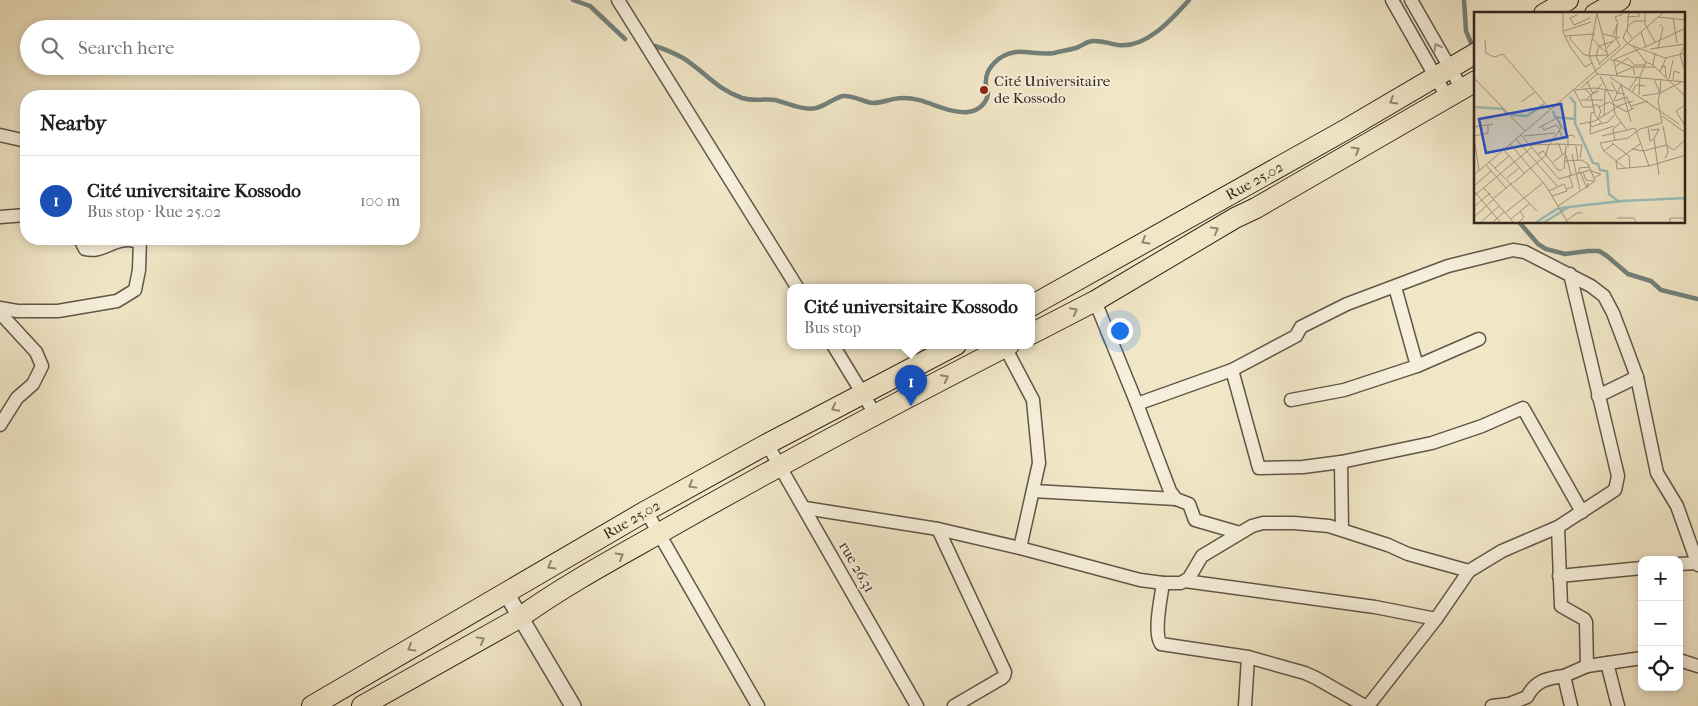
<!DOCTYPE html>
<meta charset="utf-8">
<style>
:root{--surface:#fff;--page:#f6f6f6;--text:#202124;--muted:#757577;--line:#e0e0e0;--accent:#8f2418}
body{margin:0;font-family:"IM FELL French Canon",serif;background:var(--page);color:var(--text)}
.controls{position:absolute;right:15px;bottom:15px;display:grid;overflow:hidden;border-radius:10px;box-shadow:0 2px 8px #0003}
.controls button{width:45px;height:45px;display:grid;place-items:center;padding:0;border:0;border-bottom:1px solid var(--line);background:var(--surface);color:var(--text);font:25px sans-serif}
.you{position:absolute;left:1119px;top:330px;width:18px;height:18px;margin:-12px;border:4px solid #fff;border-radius:50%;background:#1a73e8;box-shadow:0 0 0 8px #1a73e833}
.badge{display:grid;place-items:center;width:32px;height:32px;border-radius:50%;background:var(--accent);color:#fff;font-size:16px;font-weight:700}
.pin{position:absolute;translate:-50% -41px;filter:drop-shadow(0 1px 2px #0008)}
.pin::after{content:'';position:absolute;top:26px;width:18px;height:15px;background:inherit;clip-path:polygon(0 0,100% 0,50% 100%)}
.popup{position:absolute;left:787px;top:284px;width:248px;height:65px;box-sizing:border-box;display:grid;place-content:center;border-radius:10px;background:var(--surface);filter:drop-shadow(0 1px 4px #0005);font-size:16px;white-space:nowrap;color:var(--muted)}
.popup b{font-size:19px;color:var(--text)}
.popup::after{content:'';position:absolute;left:50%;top:100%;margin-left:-10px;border:10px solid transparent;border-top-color:var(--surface)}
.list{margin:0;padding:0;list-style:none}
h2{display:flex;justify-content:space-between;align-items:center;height:65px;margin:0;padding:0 20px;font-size:21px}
h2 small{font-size:16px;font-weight:400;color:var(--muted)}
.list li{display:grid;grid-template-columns:32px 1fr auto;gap:15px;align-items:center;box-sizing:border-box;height:90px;padding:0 20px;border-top:1px solid var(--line)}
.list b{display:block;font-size:19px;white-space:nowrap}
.list p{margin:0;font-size:16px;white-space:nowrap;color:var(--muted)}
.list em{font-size:16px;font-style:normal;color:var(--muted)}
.icon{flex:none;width:28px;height:28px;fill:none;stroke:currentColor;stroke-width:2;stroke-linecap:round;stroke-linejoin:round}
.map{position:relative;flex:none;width:1698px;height:706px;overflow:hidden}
.search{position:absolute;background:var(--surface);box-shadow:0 2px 8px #0003;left:20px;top:20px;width:400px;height:55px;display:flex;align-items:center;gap:12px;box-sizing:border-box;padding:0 18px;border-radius:28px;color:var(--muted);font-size:19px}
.panel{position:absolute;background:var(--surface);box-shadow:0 2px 8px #0003;left:20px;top:90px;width:400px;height:155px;border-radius:20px}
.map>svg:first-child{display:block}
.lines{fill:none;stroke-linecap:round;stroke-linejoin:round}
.stream{stroke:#72817b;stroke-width:4.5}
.minor-casing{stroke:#625647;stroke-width:15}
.tertiary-casing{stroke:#625647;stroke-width:18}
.primary-casing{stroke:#33251c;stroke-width:22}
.minor{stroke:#f6efdb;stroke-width:12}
.tertiary{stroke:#f6efdb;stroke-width:15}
.primary{stroke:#f1e7c7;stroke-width:20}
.oneway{stroke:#9e9485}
.oneway2{stroke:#928672}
.poi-dot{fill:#8f2418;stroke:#f6efdb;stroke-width:2}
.labels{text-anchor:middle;stroke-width:4;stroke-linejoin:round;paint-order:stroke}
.poi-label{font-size:15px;fill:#33251c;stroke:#f6efdb;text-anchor:start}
.street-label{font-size:15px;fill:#33251c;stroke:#f6efdb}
.inset-river{fill:none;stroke:#9cbfbb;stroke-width:2.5}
.inset-road{fill:none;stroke:#a59983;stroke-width:1}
.view{fill:#1d4ed8;fill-opacity:0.15;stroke:#1d4ed8;stroke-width:2.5}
.inset-edge{fill:none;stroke:#33251c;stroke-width:2.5}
</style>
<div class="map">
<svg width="1698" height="706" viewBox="0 0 1698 706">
<rect width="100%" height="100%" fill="#f1e7c7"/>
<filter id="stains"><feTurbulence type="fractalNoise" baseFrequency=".004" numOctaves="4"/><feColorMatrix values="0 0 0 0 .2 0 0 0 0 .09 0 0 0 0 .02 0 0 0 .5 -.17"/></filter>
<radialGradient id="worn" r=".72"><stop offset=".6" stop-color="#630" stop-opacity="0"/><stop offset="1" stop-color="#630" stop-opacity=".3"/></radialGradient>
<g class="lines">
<!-- stream -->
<g class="stream">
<polyline points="573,0 590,6 625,39"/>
<polyline points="1464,0 1466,31 1472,45"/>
<path d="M 655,46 C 664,49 674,53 683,58 C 704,71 716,89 742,98 C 755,102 764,98 775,100 C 787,103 804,111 816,108 C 825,106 834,98 843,96 C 854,95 863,102 873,103 C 883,103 892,98 902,98 C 925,97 945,114 968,112 C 978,111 988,103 988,92 C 988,90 986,87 986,85 C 984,68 1000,54 1016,52 C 1028,51 1041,55 1054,53 C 1061,51 1069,50 1076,48 C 1082,46 1085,42 1092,41 C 1101,40 1110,44 1118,45 C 1146,49 1172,19 1189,0"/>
<polyline points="1519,222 1538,244 1546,249 1565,254 1588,251 1599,251 1607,256 1628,274 1651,281 1661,290 1698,299"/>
</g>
<defs>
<g id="minor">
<polyline points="618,0 797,287"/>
<polyline points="1392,0 1447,97"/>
<polyline points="1411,0 1462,89"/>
<polyline points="0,135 26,141"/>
<polyline points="0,217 26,215"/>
<path d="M 80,239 L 85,249 C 105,254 115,234 139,242"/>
<polyline points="1395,287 1417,366"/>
<polyline points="1095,301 1137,404 1170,491 1176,499 1189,504 1195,520 1240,533"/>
<polyline points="0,308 17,311 58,311 117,301 135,290 139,270 140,239"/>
<polyline points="0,313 36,352 42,366 33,384 17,398 0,425"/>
<polyline points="833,345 875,414"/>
<polyline points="1005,347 1033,400 1039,463 1020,548"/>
<polyline points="1232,370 1259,468 1303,467 1341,462 1432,443 1482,426 1523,408 1582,512"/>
<polyline points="1598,396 1637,377"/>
<polyline points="1291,400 1344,390 1417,366 1479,339"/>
<polyline points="1137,404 1232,370 1296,336 1301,327 1347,304 1448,266 1513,250 1525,252 1591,286 1604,296 1613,313 1624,342 1637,377 1657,473 1677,506 1698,565"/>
<polyline points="767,444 917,706"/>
<polyline points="1341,462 1342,529"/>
<polyline points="1033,491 1176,499"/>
<polyline points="805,508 938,529 1020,548 1140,580 1163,583 1181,583 1189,578 1202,556 1252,526 1263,523 1294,523 1329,526 1388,545 1408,554 1469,571"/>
<polyline points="646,511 758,706"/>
<polyline points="1558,527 1561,606 1584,619 1586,622 1587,666 1642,658"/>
<polyline points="938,529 1005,672 1004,676 1002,678 954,706"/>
<polyline points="1679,564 1697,563"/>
<polyline points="1559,576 1642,568"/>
<polyline points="1185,581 1375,607 1436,619"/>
<path d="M 1163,583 C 1161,598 1153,633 1161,644 L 1248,657 L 1305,673 L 1316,678 L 1365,706"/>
<polyline points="1679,660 1698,666"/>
<polyline points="1607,663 1618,706"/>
<polyline points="1245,706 1248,657"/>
<polyline points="1368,706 1436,619 1469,571 1502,551 1558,527 1615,490 1618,476 1570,274"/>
<path d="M 1492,706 L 1509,704 L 1527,697 C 1535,681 1547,678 1564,676"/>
<polyline points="1571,706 1564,676 1587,666"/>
</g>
<polyline id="tertiary" points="506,593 573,706"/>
<g id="primary">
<polyline points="1544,14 1568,0"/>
<polyline points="1595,14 1620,0"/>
<path id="s1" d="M 1031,306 L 1345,130 L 1476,53"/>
<polyline points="1031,334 1095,301 1235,218 1256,208 1476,81"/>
<path id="s2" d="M 312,706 L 646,511 L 767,444 L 956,345"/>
<path d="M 362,706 L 519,618 C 569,582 625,553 679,522 C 787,461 898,402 1009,345"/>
</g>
</defs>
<!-- minor casing -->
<use href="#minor" class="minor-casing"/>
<!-- tertiary casing -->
<use href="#tertiary" class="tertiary-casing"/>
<!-- primary casing -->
<use href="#primary" class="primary-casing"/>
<!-- minor -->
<use href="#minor" class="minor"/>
<!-- tertiary -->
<use href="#tertiary" class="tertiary"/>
<!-- primary -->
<use href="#primary" class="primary"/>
</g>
<!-- one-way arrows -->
<defs><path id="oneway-chevron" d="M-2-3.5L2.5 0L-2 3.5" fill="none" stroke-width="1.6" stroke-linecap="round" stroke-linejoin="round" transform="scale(1.25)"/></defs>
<use class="oneway" href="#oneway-chevron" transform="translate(1437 47) rotate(-119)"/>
<g class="oneway2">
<use href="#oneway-chevron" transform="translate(1393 101) rotate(149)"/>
<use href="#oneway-chevron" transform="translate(1356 150) rotate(-31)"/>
<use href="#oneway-chevron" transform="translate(1215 230) rotate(-30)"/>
<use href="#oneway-chevron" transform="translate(1145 241) rotate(150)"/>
<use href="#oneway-chevron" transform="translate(1074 311) rotate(-27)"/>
<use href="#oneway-chevron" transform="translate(945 378) rotate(-27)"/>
<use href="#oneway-chevron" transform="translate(835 408) rotate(152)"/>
<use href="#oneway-chevron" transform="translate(692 485) rotate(151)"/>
<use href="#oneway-chevron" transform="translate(620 556) rotate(-30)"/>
<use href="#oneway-chevron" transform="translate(551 566) rotate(150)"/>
<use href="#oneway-chevron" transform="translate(481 640) rotate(-29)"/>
<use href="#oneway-chevron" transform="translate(411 648) rotate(150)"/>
</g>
<!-- markers -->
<circle class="poi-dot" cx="984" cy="90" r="5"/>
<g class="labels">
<!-- poi labels -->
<g class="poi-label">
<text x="994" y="86">Cité Universitaire<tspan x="994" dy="17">de Kossodo</tspan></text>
</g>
<!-- street labels -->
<g class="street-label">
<text dy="5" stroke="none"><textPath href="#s1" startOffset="256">Rue 25.02</textPath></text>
<text dy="5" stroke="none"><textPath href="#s2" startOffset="370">Rue 25.02</textPath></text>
<text transform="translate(857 567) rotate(60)" y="5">rue 26.31</text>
</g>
</g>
<!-- overview -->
<g transform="translate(1474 12)">
<rect width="211" height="211" fill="#f1e7c7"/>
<path class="inset-river" d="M 96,85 L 101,91 L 101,111 L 119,151 L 124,152 L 126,158 L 133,159 L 135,182 L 144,189M 0,95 L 29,97 L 33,102M 79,99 L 81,105 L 101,107M 37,103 L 53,104 L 70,92M 148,189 L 212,186M 61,211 L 83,197 L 95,195M 69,211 L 95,195 L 148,189"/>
<path class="inset-road" d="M 89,1 L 89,20 L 97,36 L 111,55 L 118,51M 123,1 L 115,44 L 123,62 L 212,70M 155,1 L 153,19 L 158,26M 171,1 L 171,12 L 181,30M 123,2 L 134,44 L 125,52M 103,3 L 96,6 L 100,13 L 116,6M 153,5 L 166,4 L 163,1M 184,5 L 212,8M 199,6 L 203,31M 153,15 L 160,9 L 171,9M 153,17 L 149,26 L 154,32 L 191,46 L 212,41M 90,19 L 117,10M 167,20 L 172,35M 129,22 L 146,26M 97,23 L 96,27 L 109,42 L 115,44M 139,23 L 144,11 L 141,5 L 149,2M 91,24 L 121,22M 119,27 L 125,34 L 122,44 L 126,53M 11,28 L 12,41 L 20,45 L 29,42 L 76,97M 212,31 L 206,43 L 212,62M 159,34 L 172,50 L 179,53M 169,36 L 212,16M 184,36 L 189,16 L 186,12M 132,37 L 142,26 L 143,12M 176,37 L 211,32M 132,40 L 125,34 L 140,29M 181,41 L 179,53 L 210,83 L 212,101M 115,44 L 133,43M 134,44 L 146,34 L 142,26M 140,48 L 143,64M 141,48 L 159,55 L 181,55M 137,49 L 167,36M 142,54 L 154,46 L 160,53 L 171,53M 187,55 L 191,54 L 192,65M 186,60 L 192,46M 143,62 L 159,55 L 161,63M 126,64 L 139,90 L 141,102 L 152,117M 136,65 L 205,112M 0,66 L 51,119M 180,67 L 186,81M 195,67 L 199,48M 199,68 L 200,59 L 206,61M 113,69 L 119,82 L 125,79M 137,70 L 143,81 L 140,89M 147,73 L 157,110M 147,73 L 143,81 L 151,82M 107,76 L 123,62M 111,77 L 117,83 L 121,103 L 127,110M 100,78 L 109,95 L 119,95M 101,78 L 121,76 L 140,79M 155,78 L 164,64M 158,80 L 162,73 L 171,74M 165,83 L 166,64 L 172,50M 168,84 L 186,81 L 187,67M 107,88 L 129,88M 112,88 L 128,72M 141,89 L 153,85 L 158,97M 47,90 L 61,80M 118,93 L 124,93 L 127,99 L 124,106M 144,94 L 159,89M 157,94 L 174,89M 210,94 L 202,99 L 210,112M 125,95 L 135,90 L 153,100 L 160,96M 121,100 L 117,101 L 116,122 L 140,114M 130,104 L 131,78M 188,104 L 212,121M 83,106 L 94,124 L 94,135M 115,110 L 118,115 L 128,111M 105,112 L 121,109 L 145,94M 125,112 L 134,110 L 140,103M 68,114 L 70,118 L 82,113 L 86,117M 189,114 L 194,140 L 191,146M 0,115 L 19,112M 174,115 L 176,129 L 180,127M 64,116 L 83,106M 85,118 L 88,125 L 99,123 L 101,126M 177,118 L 185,117 L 180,127 L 185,163M 47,123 L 85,167 L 116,158M 0,124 L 14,121 L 14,113M 50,124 L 81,121M 128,124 L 161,116 L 175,154 L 212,143M 0,125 L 5,159M 42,127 L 83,174M 141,129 L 139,117 L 147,110M 138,131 L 155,144 L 156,156M 36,132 L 72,174 L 94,211M 76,132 L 87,116 L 83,106M 82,132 L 108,133 L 106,146M 139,132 L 130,139 L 151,156M 57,133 L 85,132 L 88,142M 102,134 L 104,149M 158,137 L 169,139 L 192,133 L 200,138 L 212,127M 30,138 L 51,162M 130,139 L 126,131 L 154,126 L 166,117 L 188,111 L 184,89 L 186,81 L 207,70M 64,142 L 69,139 L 84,158 L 88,158M 98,142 L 106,178M 92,143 L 97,163M 142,149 L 143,157 L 175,154M 142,149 L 166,132M 15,150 L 63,199M 79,150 L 92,140M 12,153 L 32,176M 21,156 L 35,144M 90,157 L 92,134M 117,159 L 127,162 L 120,166M 106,160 L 113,176 L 114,171M 109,160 L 112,168 L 119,169M 105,161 L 105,156 L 115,155M 0,163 L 189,1M 33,166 L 45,156M 39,171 L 72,143 L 75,132M 0,174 L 17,159M 10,176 L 40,211M 92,177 L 99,175 L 95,163M 0,179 L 27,211M 75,179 L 90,172 L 93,179 L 78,184M 0,184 L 58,135M 20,186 L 38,171M 84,194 L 121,169 L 114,152 L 108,148 L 90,149M 0,195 L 16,181M 32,200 L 69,171M 0,205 L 20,187M 143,206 L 160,206 L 162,211M 37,207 L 56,191M 6,211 L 25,194M 18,211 L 31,199M 44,211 L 50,205 L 46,199M 89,211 L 103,201 L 109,201M 196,211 L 196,206 L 212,206"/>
<path class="view" d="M 87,92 L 93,125 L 12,141 L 5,107 Z"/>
<rect width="211" height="211" class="inset-edge"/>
</g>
<rect width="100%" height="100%" filter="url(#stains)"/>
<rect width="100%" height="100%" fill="url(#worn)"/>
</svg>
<div class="controls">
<button>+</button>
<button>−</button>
<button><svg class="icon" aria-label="locate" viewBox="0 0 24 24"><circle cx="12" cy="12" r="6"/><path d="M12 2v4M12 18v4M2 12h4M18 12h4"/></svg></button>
</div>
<div class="you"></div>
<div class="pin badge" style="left:911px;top:406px;background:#1a4fb4">1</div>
<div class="popup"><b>Cité universitaire Kossodo</b>Bus stop</div>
<div class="search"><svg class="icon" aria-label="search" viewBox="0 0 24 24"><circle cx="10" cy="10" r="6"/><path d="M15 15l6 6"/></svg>Search here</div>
<section class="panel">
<h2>Nearby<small></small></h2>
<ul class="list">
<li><span class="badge" style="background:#1a4fb4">1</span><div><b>Cité universitaire Kossodo</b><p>Bus stop · Rue 25.02</p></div><em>100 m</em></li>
</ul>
</section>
</div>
